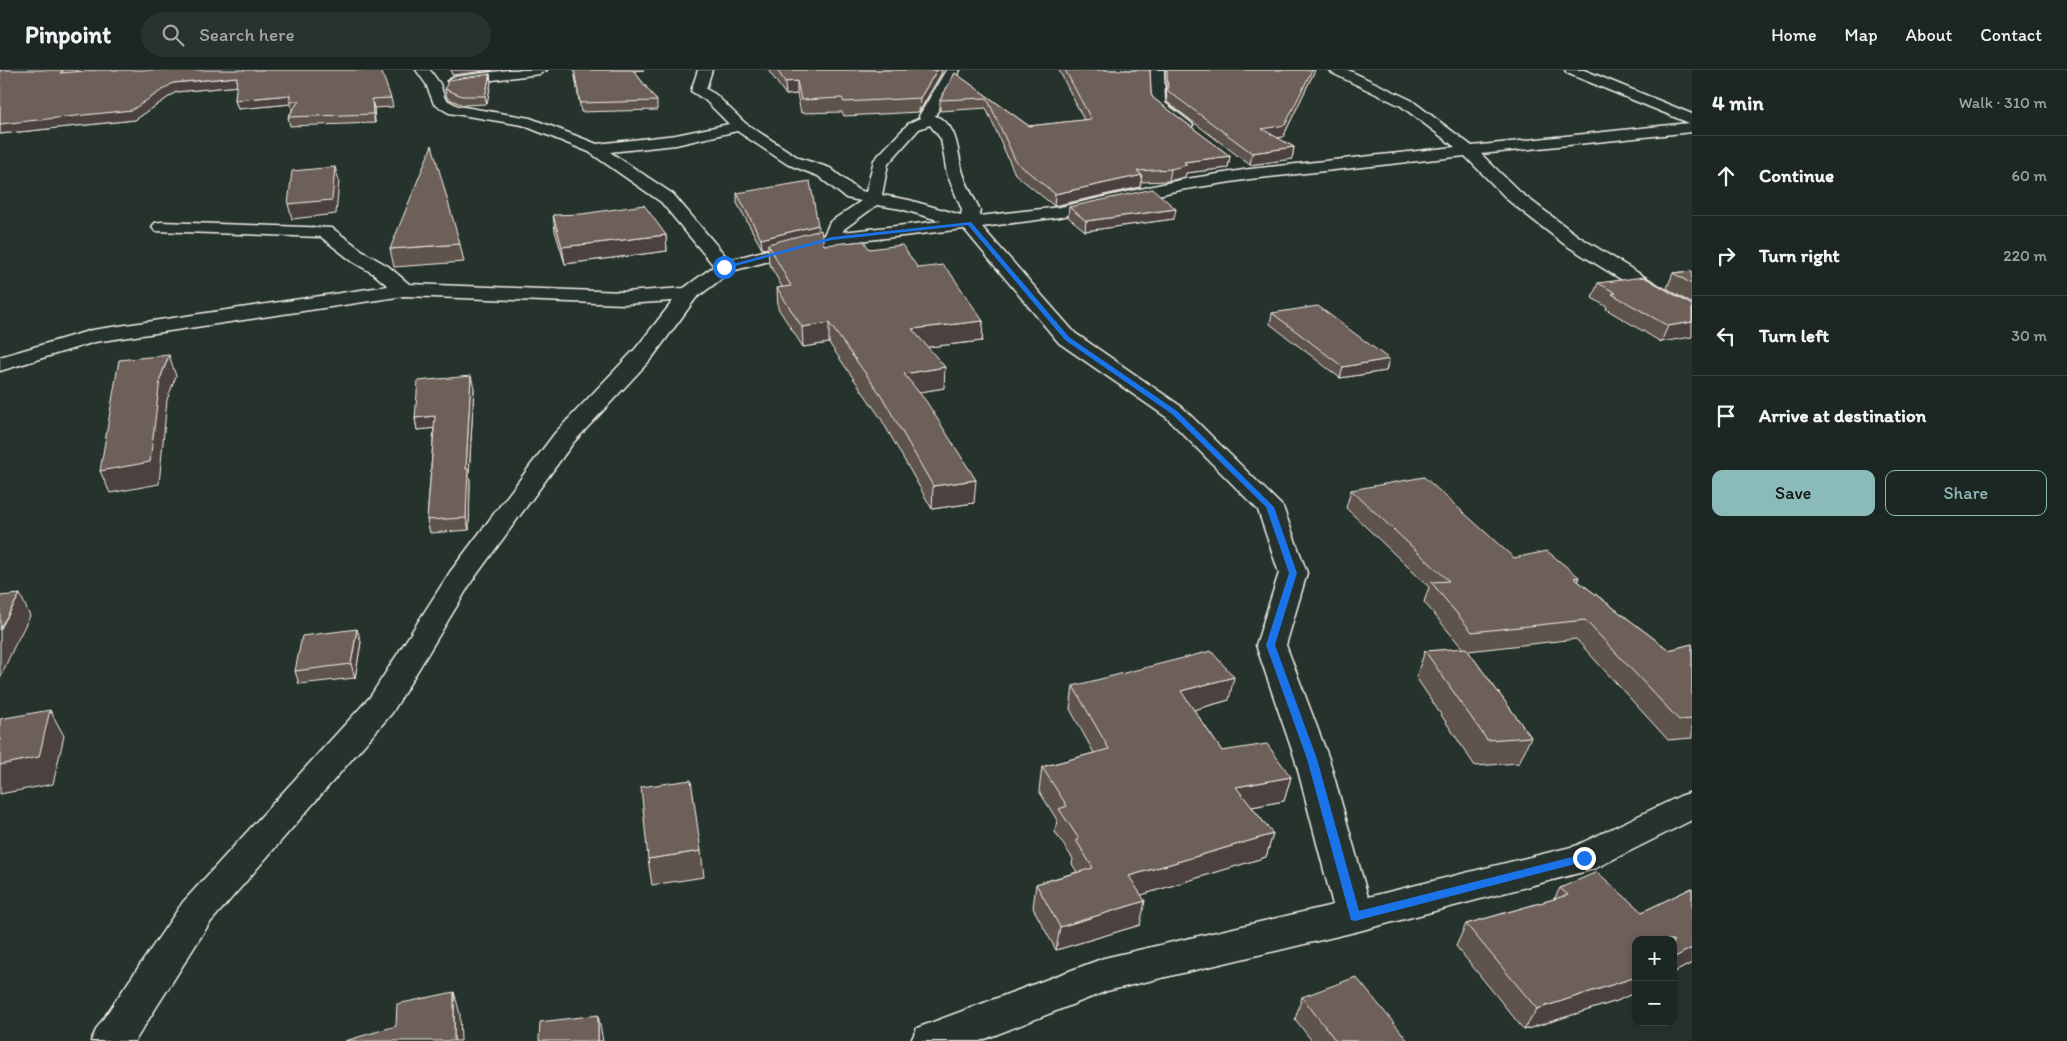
<!DOCTYPE html>
<meta charset="utf-8">
<style>
:root{--surface:#1c2622;--page:#29322f;--text:#f1f3f6;--muted:#a0a5a5;--line:#3a4340;--accent:#8bbbb9}
body{margin:0;font-family:Itim,sans-serif;background:var(--page);color:var(--text)}
.controls{position:absolute;right:15px;bottom:15px;display:grid;overflow:hidden;border-radius:10px;box-shadow:0 2px 8px #0003}
.controls button{width:45px;height:45px;display:grid;place-items:center;padding:0;border:0;border-bottom:1px solid var(--line);background:var(--surface);color:var(--text);font:25px sans-serif}
.stop{position:absolute;width:15px;height:15px;margin:-11px;border:4px solid #1a73e8;border-radius:50%;background:#fff}
.stop.end{background:#1a73e8;border-color:#fff;box-shadow:0 1px 5px #0008}
.list{margin:0;padding:0;list-style:none}
h2{display:flex;justify-content:space-between;align-items:center;height:65px;margin:0;padding:0 20px;font-size:21px}
h2 small{font-size:16px;font-weight:400;color:var(--muted)}
.list li{display:grid;grid-template-columns:32px 1fr auto;gap:15px;align-items:center;box-sizing:border-box;height:80px;padding:0 20px;border-top:1px solid var(--line)}
.list b{display:block;font-size:19px;white-space:nowrap}
.list em{font-size:16px;font-style:normal;color:var(--muted)}
.actions{display:flex;gap:10px;padding:15px 20px}
.actions a{flex:1;padding:11px 0;border:1px solid var(--accent);border-radius:10px;text-align:center;font-size:18px;color:var(--accent)}
.actions .main{background:var(--accent);color:#111}
.icon{flex:none;width:28px;height:28px;fill:none;stroke:currentColor;stroke-width:2;stroke-linecap:round;stroke-linejoin:round}
.map{position:relative;flex:none;width:1692px;height:971px;overflow:hidden}
header{display:flex;align-items:center;gap:30px;box-sizing:border-box;height:70px;padding:0 25px;background:var(--surface);border-bottom:1px solid var(--line)}
header strong{font-size:24px}
nav{display:flex;gap:28px;margin-inline-start:auto;font-size:18px}
.search{width:350px;height:45px;background:var(--page);display:flex;align-items:center;gap:12px;box-sizing:border-box;padding:0 18px;border-radius:28px;color:var(--muted);font-size:19px}
main{display:flex}
aside{flex:1;background:var(--surface)}
.map>svg:first-child{display:block}
.lines{fill:none;stroke-linecap:round;stroke-linejoin:round}
.minor-casing{stroke:#f4f1e8;stroke-width:3}
.minor{fill:#26332d;fill-rule:evenodd}
.wall{fill:#5e534d;stroke:#f4f1e8}
.shaded-wall{fill:#4c433f;stroke:#f4f1e8}
.building{fill:#6d605a;stroke:#f4f1e8}
.route{fill:#1a73e8}
</style>
<header>
<strong>Pinpoint</strong>
<div class="search"><svg class="icon" aria-label="search" viewBox="0 0 24 24"><circle cx="10" cy="10" r="6"/><path d="M15 15l6 6"/></svg>Search here</div>
<nav><a>Home</a><a>Map</a><a>About</a><a>Contact</a></nav>
</header>
<main>
<div class="map">
<svg width="1692" height="971" viewBox="0 0 1692 971">
<rect width="100%" height="100%" fill="#26332d"/>
<filter id="ink" filterUnits="userSpaceOnUse"><feTurbulence type="fractalNoise" baseFrequency=".02" numOctaves="2"/><feDisplacementMap in="SourceGraphic" scale="10" xChannelSelector="R" yChannelSelector="G"/><feConvolveMatrix kernelMatrix="1 2 1 2 8 2 1 2 1" color-interpolation-filters="sRGB"/></filter>
<g filter="url(#ink)">
<g class="lines">
<defs>
<g id="minor">
<path d="M 416,0 L 430,0 L 440,14 L 445,29 L 458,36 L 530,48 L 597,74 L 676,65 L 729,54 L 705,30 L 691,21 L 698,0 L 712,0 L 706,19 L 715,24 L 745,53 L 799,88 L 830,98 L 858,120 L 866,122 L 874,90 L 909,53 L 920,48 L 919,46 L 946,0 L 960,0 L 935,46 C 959,54 957,83 963,103 C 967,116 974,128 980,140 L 979,146 L 1060,137 L 1180,110 L 1250,99 L 1455,77 L 1401,36 L 1332,3 L 1330,0 L 1348,0 L 1411,30 L 1472,76 L 1689,53 L 1567,3 L 1565,0 L 1584,0 L 1692,44 L 1692,62 L 1481,84 L 1521,123 L 1578,166 L 1692,236 L 1692,251 L 1685,249 L 1564,174 L 1509,131 L 1465,86 L 1250,109 L 1180,120 L 1060,147 L 982,157 L 1075,263 L 1182,337 L 1283,437 L 1307,503 L 1286,575 L 1329,689 L 1368,827 L 1575,776 L 1680,726 L 1692,722 L 1692,750 L 1596,798 L 1583,802 L 1355,862 L 1107,921 L 980,971 L 911,971 L 917,958 L 1104,888 L 1333,835 L 1295,689 L 1256,575 L 1279,503 L 1258,440 L 1166,347 L 1059,273 L 964,159 L 833,174 L 732,201 L 696,228 L 652,288 L 573,373 L 472,511 L 392,643 L 209,854 L 135,971 L 91,971 L 97,958 L 183,832 L 370,627 L 450,502 L 555,363 L 636,278 L 673,231 L 624,234 L 404,226 L 95,272 L 0,301 L 0,287 L 92,260 L 388,216 L 374,204 L 353,192 L 321,167 L 155,161 L 152,157 L 155,153 L 161,152 L 332,158 L 367,184 L 388,196 L 409,214 L 624,222 L 684,218 L 714,196 L 661,132 L 589,82 L 522,55 L 449,43 L 434,34 L 426,14 ZM 930,55 L 941,69 L 947,104 L 962,140 L 961,145 L 909,130 L 882,125 L 888,94 L 919,59 ZM 737,61 L 787,94 L 818,106 L 846,128 L 861,131 L 830,152 L 824,165 L 729,190 L 673,124 L 610,82 L 676,75 ZM 877,135 L 901,139 L 941,151 L 843,162 L 844,159 Z"/>
<polygon points="508,0 547,0 540,4 454,15 447,11 454,7"/>
<polygon points="1150,0 1164,0 1165,33 1190,52 1193,55 1190,58 1180,58 1153,38 1151,35"/>
</g>
</defs>
<!-- minor casing -->
<use href="#minor" class="minor-casing"/>
<!-- minor -->
<use href="#minor" class="minor"/>
</g>
<!-- wall -->
<g class="wall">
<polygon points="0,0 77,2 391,28 393,37 374,38 375,53 290,56 288,47 292,41 291,34 238,39 235,30 237,16 176,22 135,50 0,64"/>
<polygon points="574,0 644,0 634,1 657,31 657,40 581,42"/>
<polygon points="768,0 942,0 941,4 919,42 844,46 842,42 801,43 797,24 786,25"/>
<polygon points="1059,0 1150,0 1151,24 1153,28 1230,86 1228,98 1186,103 1185,107 1169,111 1141,112 1140,117 1054,136 1015,104 986,38 940,41 940,30 955,3 1029,56 1084,50"/>
<polygon points="1165,0 1315,0 1283,67 1277,68 1294,77 1292,89 1250,95 1167,32"/>
<polygon points="490,4 491,12 487,34 463,35 447,28 445,19"/>
<polygon points="737,123 818,161 824,175 869,179 918,198 983,251 982,271 928,277 944,318 919,322 974,433 932,439 880,347 829,273 803,277 778,238 777,218 782,217 769,193 768,178 762,179 737,133"/>
<polygon points="1069,137 1174,149 1085,161 1068,147"/>
<polygon points="553,145 666,165 667,181 565,194 555,161"/>
<polygon points="460,174 464,192 394,197 390,179"/>
<polygon points="1692,201 1692,234 1667,218 1673,203"/>
<polygon points="1598,213 1691,235 1661,272 1606,239 1607,237 1592,228"/>
<polygon points="1272,243 1389,289 1386,301 1340,308 1270,254"/>
<polygon points="474,318 469,405 470,411 469,460 430,463 427,450 434,358 417,360 415,348"/>
<polygon points="1351,420 1514,488 1579,507 1578,511 1669,580 1692,574 1692,668 1668,670 1576,569 1468,581 1531,667 1519,693 1475,696 1416,607 1425,581 1463,579 1424,532 1429,517 1346,438"/>
<polygon points="361,572 355,608 299,614 295,601"/>
<polygon points="1073,616 1229,630 1194,640 1222,681 1291,707 1284,731 1252,737 1273,764 1266,787 1141,825 1140,855 1056,880 1033,838 1036,814 1077,802 1072,794 1073,789 1055,762 1057,750 1039,721 1042,697 1094,683 1070,639"/>
<polygon points="701,781 704,807 652,815 648,789"/>
<polygon points="1560,818 1642,842 1692,818 1692,893 1673,903 1673,870 1636,870 1636,922 1617,931 1524,960 1456,876 1466,854 1554,829"/>
<polygon points="1302,927 1408,971 1312,971 1295,949"/>
</g>
<!-- shaded-wall -->
<g class="shaded-wall">
<polygon points="64,0 79,0 63,12 60,3"/>
<polygon points="451,0 493,0 452,5"/>
<polygon points="937,0 942,0 941,4 919,42 920,28"/>
<polygon points="1312,0 1315,0 1283,67 1259,70 1262,59"/>
<polygon points="490,4 491,12 487,34 485,26"/>
<polygon points="237,7 240,16 176,22 135,50 0,64 0,54 173,13"/>
<polygon points="797,11 797,24 786,25 785,12"/>
<polygon points="290,25 291,34 238,39 235,30"/>
<polygon points="372,29 374,38 375,53 373,44"/>
<polygon points="1294,77 1292,89 1250,95 1252,83"/>
<polygon points="1230,86 1228,98 1186,103 1185,107 1169,111 1171,99 1184,92"/>
<polygon points="335,97 339,111 336,144 292,149 288,134"/>
<polygon points="1142,105 1140,117 1054,136 1055,124"/>
<polygon points="1176,139 1174,149 1085,161 1086,151"/>
<polygon points="818,155 818,165 768,174 768,178 762,179 761,169"/>
<polygon points="666,165 667,181 565,194 562,177"/>
<polygon points="983,251 982,271 911,279 912,259"/>
<polygon points="1692,252 1692,267 1661,272 1668,256"/>
<polygon points="829,253 829,273 803,277 802,257"/>
<polygon points="169,285 176,306 167,330 159,414 110,423 100,401 160,309"/>
<polygon points="1389,289 1386,301 1340,308 1343,297"/>
<polygon points="945,297 944,318 903,325 904,304"/>
<polygon points="471,306 474,318 469,405 470,411 469,460 466,448 466,399"/>
<polygon points="435,346 438,358 417,360 415,348"/>
<polygon points="976,410 974,433 932,439 933,416"/>
<polygon points="20,524 30,546 14,577 0,608 0,560"/>
<polygon points="357,559 361,572 355,608 351,594"/>
<polygon points="1234,607 1229,630 1176,645 1181,621"/>
<polygon points="50,640 64,666 53,714 0,724 0,695"/>
<polygon points="1291,707 1284,731 1230,741 1236,717"/>
<polygon points="1273,764 1266,787 1125,830 1129,806"/>
<polygon points="1145,831 1140,855 1056,880 1060,857"/>
<polygon points="1692,878 1692,893 1673,903 1673,888"/>
<polygon points="1636,907 1636,922 1617,931 1524,960 1537,939"/>
<polygon points="454,922 460,944 461,971 454,971"/>
<polygon points="598,945 603,971 598,971"/>
</g>
<!-- building -->
<g class="building">
<polygon points="0,0 64,0 60,3 99,0 381,0 391,28 372,29 373,44 288,47 299,31 290,32 290,25 235,30 237,7 173,13 132,40 0,54"/>
<polygon points="574,0 633,0 657,31 580,33"/>
<polygon points="777,0 937,0 920,28 844,32 842,28 801,30 797,11 785,12"/>
<polygon points="1065,0 1150,0 1151,24 1153,28 1230,86 1184,92 1187,95 1171,99 1137,101 1142,105 1055,124 1016,92 987,28 940,30 955,3 1029,56 1091,49"/>
<polygon points="1167,0 1312,0 1285,55 1262,59 1294,77 1252,83 1168,21"/>
<polygon points="490,4 485,26 462,26 445,19 448,10"/>
<polygon points="432,75 460,174 390,179"/>
<polygon points="335,97 332,130 288,134 292,101"/>
<polygon points="810,111 818,155 761,169 737,123"/>
<polygon points="1153,119 1176,139 1086,151 1069,137"/>
<polygon points="644,135 666,165 562,177 553,145 582,144"/>
<polygon points="821,160 824,175 864,171 869,179 902,175 918,198 943,195 951,204 983,251 912,259 945,297 904,304 926,331 976,410 933,416 881,325 829,253 802,257 777,218 791,216 768,174"/>
<polygon points="1692,201 1692,214 1673,203"/>
<polygon points="1644,207 1692,235 1692,252 1668,256 1612,224 1616,223 1598,213"/>
<polygon points="1318,236 1389,289 1343,297 1272,243"/>
<polygon points="169,285 160,309 150,392 100,401 119,290"/>
<polygon points="471,306 466,399 468,399 466,448 427,450 435,346 415,348 418,311"/>
<polygon points="1424,407 1514,488 1547,481 1579,507 1574,508 1669,580 1692,574 1692,649 1679,650 1585,550 1472,562 1431,512 1449,511 1351,420"/>
<polygon points="20,524 2,555 0,560 0,526"/>
<polygon points="357,559 351,594 295,601 302,566"/>
<polygon points="1466,578 1531,667 1487,670 1425,581"/>
<polygon points="1211,581 1234,607 1181,621 1222,681 1267,674 1291,707 1236,717 1273,764 1129,806 1145,831 1060,857 1036,814 1093,798 1076,770 1079,769 1059,739 1067,736 1042,697 1109,679 1073,616"/>
<polygon points="50,640 39,687 0,695 0,649"/>
<polygon points="691,710 701,781 648,789 641,717"/>
<polygon points="1597,802 1642,842 1692,818 1692,878 1673,888 1673,870 1636,870 1636,907 1630,909 1537,939 1466,854 1568,825 1560,818"/>
<polygon points="1356,907 1398,958 1408,971 1336,971 1302,927"/>
<polygon points="454,922 454,971 345,971 396,956 397,934"/>
<polygon points="598,945 598,971 539,971 540,952"/>
</g>
</g>
<!-- route -->
<polygon class="route" points="971,152 1069,267 1177,341 1274,437 1297,503 1275,575 1317,689 1359,841 1584,784 1587,785 1589,788 1587,791 1355,851 1351,850 1307,689 1266,575 1289,503 1266,437 1172,344 1065,270 968,155 832,170 724,199 722,197 832,167"/>
</svg>
<div class="controls">
<button>+</button>
<button>−</button>
</div>
<div class="stop" style="left:724px;top:197px"></div>
<div class="stop end" style="left:1584px;top:788px"></div>
</div>
<aside>
<h2>4 min<small>Walk · 310 m</small></h2>
<ul class="list">
<li><svg class="icon" aria-label="ahead" viewBox="0 0 24 24"><path d="M12 20V5M6 11l6-6 6 6"/></svg><div><b>Continue</b></div><em>60 m</em></li>
<li><svg class="icon" aria-label="right" viewBox="0 0 24 24"><path d="M7 20v-9h11M14 6l5 5-5 5"/></svg><div><b>Turn right</b></div><em>220 m</em></li>
<li><svg class="icon" aria-label="left" viewBox="0 0 24 24"><path d="M17 20v-9H6M10 6l-5 5 5 5"/></svg><div><b>Turn left</b></div><em>30 m</em></li>
<li><svg class="icon" aria-label="arrive" viewBox="0 0 24 24"><path d="M6 21V4h12l-3 4 3 4H6"/></svg><div><b>Arrive at destination</b></div></li>
</ul>
<div class="actions"><a class="main">Save</a><a>Share</a></div>
</aside>
</main>
